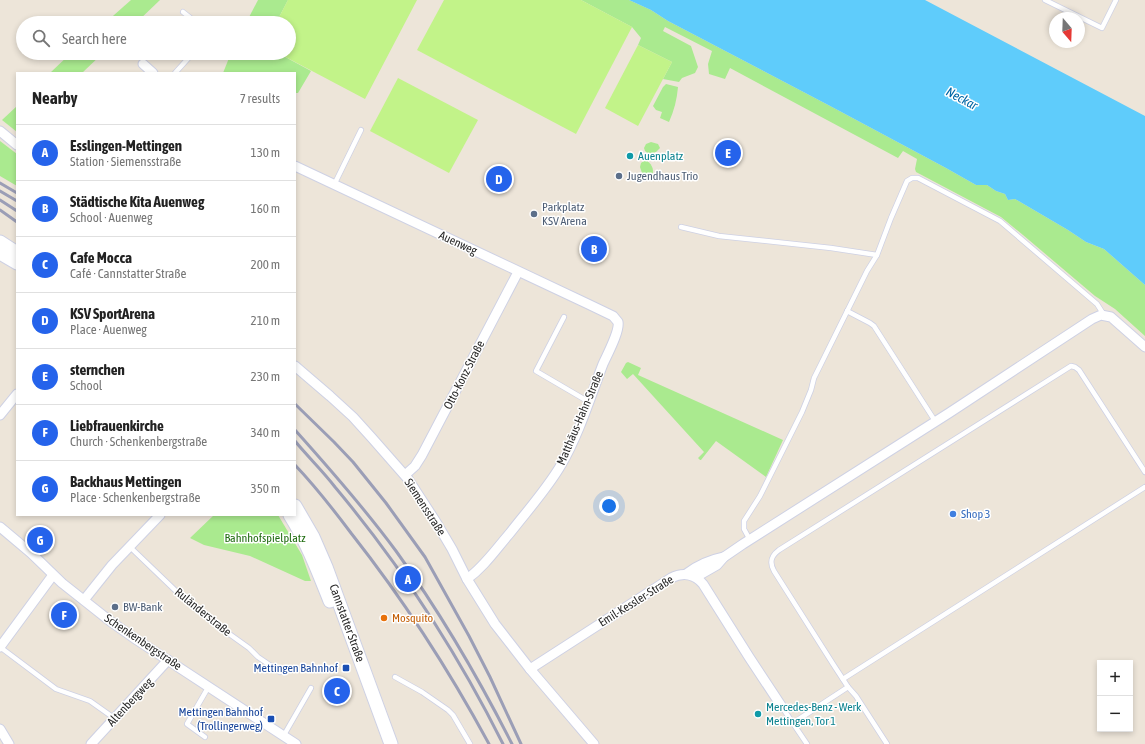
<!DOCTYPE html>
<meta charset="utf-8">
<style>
:root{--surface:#fff;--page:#f2f2f2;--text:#222;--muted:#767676;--line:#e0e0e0;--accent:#2563eb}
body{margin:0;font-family:"Asap Condensed",sans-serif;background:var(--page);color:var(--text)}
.controls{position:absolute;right:12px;bottom:12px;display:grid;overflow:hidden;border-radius:0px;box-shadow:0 2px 6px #0003}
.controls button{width:36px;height:36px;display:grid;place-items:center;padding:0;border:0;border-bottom:1px solid var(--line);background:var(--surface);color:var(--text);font:20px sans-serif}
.compass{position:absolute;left:1049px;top:12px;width:36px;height:36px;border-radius:50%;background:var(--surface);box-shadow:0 2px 6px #0003;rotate:161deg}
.you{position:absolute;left:609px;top:506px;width:14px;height:14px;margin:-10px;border:3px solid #fff;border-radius:50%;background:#1a73e8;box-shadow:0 0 0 6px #1a73e833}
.badge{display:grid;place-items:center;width:26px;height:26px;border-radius:50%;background:var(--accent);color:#fff;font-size:13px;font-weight:700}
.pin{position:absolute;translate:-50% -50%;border:2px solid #fff;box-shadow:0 1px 4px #0006}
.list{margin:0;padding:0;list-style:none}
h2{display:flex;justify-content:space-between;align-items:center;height:52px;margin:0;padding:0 16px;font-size:17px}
h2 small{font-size:13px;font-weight:400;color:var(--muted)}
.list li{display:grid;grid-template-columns:26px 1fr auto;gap:12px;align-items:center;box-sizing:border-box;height:56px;padding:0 16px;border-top:1px solid var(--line)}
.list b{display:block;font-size:15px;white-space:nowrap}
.list p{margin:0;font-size:13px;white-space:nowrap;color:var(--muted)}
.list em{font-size:13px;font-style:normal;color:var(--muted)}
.icon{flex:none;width:22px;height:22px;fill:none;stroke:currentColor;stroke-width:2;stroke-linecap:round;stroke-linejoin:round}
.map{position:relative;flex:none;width:1145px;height:744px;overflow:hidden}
.search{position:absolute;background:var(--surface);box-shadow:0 2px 6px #0003;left:16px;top:16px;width:280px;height:44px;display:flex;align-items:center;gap:10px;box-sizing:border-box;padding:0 14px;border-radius:22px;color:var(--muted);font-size:15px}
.panel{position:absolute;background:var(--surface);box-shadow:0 2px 6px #0003;left:16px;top:72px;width:280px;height:444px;border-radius:0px}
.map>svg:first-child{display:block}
.green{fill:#aaea8f}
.pitch{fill:#c2f389}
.water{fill:#5fccfb}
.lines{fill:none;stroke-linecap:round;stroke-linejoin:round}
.lane-casing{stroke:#ced1e4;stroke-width:6}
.street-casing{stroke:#ced1e4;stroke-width:11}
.secondary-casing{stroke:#ced1e4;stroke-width:15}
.lane{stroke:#fff;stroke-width:4.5}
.street{stroke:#fff;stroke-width:9}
.secondary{stroke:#fff;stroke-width:13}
.rail{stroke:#9b9eb6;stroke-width:3}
.culture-dot{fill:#0f9aa8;stroke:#fff;stroke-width:1.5}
.service-dot{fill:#5c6f8a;stroke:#fff;stroke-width:1.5}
.shop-dot{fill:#3f7fe0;stroke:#fff;stroke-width:1.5}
.food-dot{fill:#e8710a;stroke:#fff;stroke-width:1.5}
.transit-dot{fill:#1a4fb4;stroke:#fff;stroke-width:1.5}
.labels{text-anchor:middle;stroke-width:3;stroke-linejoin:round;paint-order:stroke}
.culture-label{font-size:12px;fill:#0d838f;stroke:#fff;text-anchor:start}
.service-label{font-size:12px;fill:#4e5e75;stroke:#fff;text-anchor:start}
.street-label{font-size:12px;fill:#292929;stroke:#fff}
.shop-label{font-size:12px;fill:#366cbe;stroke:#fff;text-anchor:start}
.park-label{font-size:12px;fill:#216d12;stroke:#fff}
.food-label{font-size:12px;fill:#c56008;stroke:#fff;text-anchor:start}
.transit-label{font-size:12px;fill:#164399;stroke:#fff;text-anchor:end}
.water-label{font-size:13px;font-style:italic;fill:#0066a5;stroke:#fff}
</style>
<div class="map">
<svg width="1145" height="744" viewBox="0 0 1145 744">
<rect width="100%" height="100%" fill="#ede5d9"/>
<!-- green -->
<g class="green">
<polygon points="131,0 160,0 136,23 105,23"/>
<polygon points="258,0 288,0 276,23 246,23"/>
<polygon points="581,0 629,0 651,10 668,21 832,107 946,168 976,185 987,185 996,191 1005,194 1008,200 1015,199 1068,230 1086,242 1104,249 1145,285 1145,336 1115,309 1095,296 1023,235 1001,217 916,172 915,169 917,159 903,151 898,158 730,68 725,79 709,74 708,64 712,51 665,27 663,31 691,46 698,67 695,73 682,78 679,82 663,79 672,62 638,45 641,38 632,27"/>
<polygon points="71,53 103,53 82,73 50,73"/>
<polygon points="231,53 278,53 311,71 298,93 295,93 295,73 223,73"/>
<path d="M 666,84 L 678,87 C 677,99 674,111 669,122 L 660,118 L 662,112 L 656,110 L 653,106 L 663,87 Z"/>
<polygon points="17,106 17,132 2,120"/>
<polygon points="0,141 17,154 17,186 0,176"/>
<polygon points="651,142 658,144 660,148 656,152 649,154 645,151 644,148 646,144"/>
<path d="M 645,160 C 651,162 655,170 652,175 L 649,178 L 643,176 L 640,167 L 641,163 Z"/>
<polygon points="628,362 641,368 638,375 783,440 766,477 716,441 701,460 700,460 698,458 704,452 633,374 627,379 621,372 626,363"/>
<polygon points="214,515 278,515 302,555 311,581 305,581 250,556 204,545 190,538"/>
</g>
<!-- pitch -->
<g class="pitch">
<polygon points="288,0 417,0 365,99 278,53 289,53 289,23 276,23"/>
<polygon points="444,0 581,0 632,27 576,134 417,50"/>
<polygon points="638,45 672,62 638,126 605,108"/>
<polygon points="398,78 478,120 449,173 370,131"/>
</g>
<!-- water -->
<polygon class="water" points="629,0 925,0 1145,116 1145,285 1104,249 1086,242 1068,230 1015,199 1008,200 1005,194 996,191 987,185 976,185 946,168 832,107 668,21 651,10"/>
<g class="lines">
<defs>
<g id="lane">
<polyline points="1045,0 1102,28 1116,0"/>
<polyline points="183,12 197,23"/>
<polyline points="175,73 193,53"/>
<polyline points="334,185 361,130"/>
<polyline points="681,227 719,236 831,248 877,255"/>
<polyline points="847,311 870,323 874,326 935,421"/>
<polyline points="564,317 536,371 589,402"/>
<polyline points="750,540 744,529 744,521 760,496 802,412 811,390 814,378 821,364 867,271 877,255 891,218 907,181 912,178 918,178 1000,221 1097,304 1104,315"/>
<polyline points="129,546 178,593 228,633 249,648 258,657 280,672"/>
<polyline points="0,647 56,689 90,701 114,718"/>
<polyline points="395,677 422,692 448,710 453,715 470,744"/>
<polyline points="843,679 1145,487"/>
<polyline points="782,707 807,744"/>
<polyline points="793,723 848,687"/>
<polyline points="284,735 311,688"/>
<polyline points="205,737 187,724 209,686"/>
<path d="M 887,744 L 856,696 L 848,687 L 833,664 L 774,571 C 769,562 771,556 779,550 L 1071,366 L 1075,367 L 1079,370 L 1145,472"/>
</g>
<g id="street">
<polyline points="143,64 153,73"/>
<polyline points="0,131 17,145"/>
<path d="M 295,166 L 588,304 L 613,316 L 618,322 C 620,331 607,355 603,364 C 590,398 579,434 561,465 C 547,489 527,511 510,533 C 496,549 484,567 467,579"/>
<polyline points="295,366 330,396 353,417 372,438 408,479 436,522 452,549 467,579 495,624 530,669 594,744"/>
<polyline points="0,415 17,394"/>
<polyline points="405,475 415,466 422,455 518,272"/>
<polyline points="0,527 31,553 62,583 110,621 137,640 296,744"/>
<path d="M 686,574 C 698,565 709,560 724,557"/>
<polyline points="696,577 717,565 724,557 743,544 949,413 1092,319 1101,315 1111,317 1145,347"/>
<polyline points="84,600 112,565 160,515"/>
<polyline points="0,647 53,575"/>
<path d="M 530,669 L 671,578 C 683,572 695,574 703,584 L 749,657 L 782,707"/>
<polyline points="0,729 9,744"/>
<polyline points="91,744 168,660"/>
</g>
<g id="secondary">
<polyline points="0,242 17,253"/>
<polyline points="0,253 17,263"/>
<polyline points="295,506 313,537 326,567 391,744"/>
<path d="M 290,515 C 307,542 318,571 330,601"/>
</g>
</defs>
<!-- lane casing -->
<use href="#lane" class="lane-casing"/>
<!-- street casing -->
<use href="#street" class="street-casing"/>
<!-- secondary casing -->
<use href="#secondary" class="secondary-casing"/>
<!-- lane -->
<use href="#lane" class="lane"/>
<!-- street -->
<use href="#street" class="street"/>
<!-- secondary -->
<use href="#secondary" class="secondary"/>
<!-- rail -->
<g class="rail">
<polyline points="0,183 17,193"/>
<polyline points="0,191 17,201"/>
<polyline points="0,200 17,211"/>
<polyline points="0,210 17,222"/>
<polyline points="295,404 334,442 353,462 386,503 425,557 469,636 490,677 521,744"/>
<path d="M 295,430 C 330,469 365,509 396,551 C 440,612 478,677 512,744"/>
<path d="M 295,441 C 308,457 323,471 335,487 C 401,566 457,652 503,744"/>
<path d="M 295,465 C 315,486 333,509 351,533 C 403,599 449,670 489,744"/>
</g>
</g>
<!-- markers -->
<g class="culture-dot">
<circle cx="630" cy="156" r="4"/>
<circle cx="758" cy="714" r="4"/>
</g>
<g class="service-dot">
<circle cx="619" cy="176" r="4"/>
<circle cx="534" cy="214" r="4"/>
<circle cx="115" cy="607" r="4"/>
</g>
<circle class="shop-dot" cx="953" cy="514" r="4"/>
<circle class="food-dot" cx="384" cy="618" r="4"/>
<g class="transit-dot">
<rect x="342" y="664" width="8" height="8" rx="2"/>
<rect x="267" y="715" width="8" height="8" rx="2"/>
</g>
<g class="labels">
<!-- culture labels -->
<g class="culture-label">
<text x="638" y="160">Auenplatz</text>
<text x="766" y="711">Mercedes-Benz - Werk<tspan x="766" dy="14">Mettingen, Tor 1</tspan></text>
</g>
<!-- service labels -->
<g class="service-label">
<text x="627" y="180">Jugendhaus Trio</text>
<text x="542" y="211">Parkplatz<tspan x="542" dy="14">KSV Arena</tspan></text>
<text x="123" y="611">BW-Bank</text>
</g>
<!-- street labels -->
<g class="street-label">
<text transform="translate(458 243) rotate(25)" y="4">Auenweg</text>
<text transform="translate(464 375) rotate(-63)" y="4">Otto-Konz-Straße</text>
<text transform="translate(580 418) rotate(-67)" y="4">Matthäus-Hahn-Straße</text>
<text transform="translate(425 507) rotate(57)" y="4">Siemensstraße</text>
<text transform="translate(636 601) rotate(-32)" y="4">Emil-Kessler-Straße</text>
<text transform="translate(203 612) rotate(39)" y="4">Ruländerstraße</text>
<text transform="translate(347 623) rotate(70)" y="4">Cannstatter Straße</text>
<text transform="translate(143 642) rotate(34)" y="4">Schenkenbergstraße</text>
<text transform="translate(130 702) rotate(-47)" y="4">Altenbergweg</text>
</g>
<!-- shop labels -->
<g class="shop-label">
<text x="961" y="518">Shop 3</text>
</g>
<!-- park labels -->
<g class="park-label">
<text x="265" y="542">Bahnhofspielplatz</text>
</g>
<!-- food labels -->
<g class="food-label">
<text x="392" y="622">Mosquito</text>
</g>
<!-- transit labels -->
<g class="transit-label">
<text x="338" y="672">Mettingen Bahnhof</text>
<text x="263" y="716">Mettingen Bahnhof<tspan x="263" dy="14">(Trollingerweg)</tspan></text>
</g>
<!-- water labels -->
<g class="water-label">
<text transform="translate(962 98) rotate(28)" y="5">Neckar</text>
</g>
</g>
</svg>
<div class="controls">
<button>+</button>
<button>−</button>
</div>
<svg class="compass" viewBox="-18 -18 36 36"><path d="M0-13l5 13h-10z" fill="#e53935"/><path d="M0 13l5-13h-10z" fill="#767676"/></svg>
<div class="you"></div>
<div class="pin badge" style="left:408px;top:579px">A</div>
<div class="pin badge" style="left:594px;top:249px">B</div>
<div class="pin badge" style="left:337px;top:691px">C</div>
<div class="pin badge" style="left:499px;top:179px">D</div>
<div class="pin badge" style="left:728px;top:153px">E</div>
<div class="pin badge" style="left:64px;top:615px">F</div>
<div class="pin badge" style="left:40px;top:540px">G</div>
<div class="search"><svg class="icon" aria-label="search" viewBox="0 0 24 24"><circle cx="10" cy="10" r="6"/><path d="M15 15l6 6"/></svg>Search here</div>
<section class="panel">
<h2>Nearby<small>7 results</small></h2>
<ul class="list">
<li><span class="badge">A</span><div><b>Esslingen-Mettingen</b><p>Station · Siemensstraße</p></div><em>130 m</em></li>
<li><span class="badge">B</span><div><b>Städtische Kita Auenweg</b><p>School · Auenweg</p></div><em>160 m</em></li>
<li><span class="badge">C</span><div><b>Cafe Mocca</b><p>Café · Cannstatter Straße</p></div><em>200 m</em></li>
<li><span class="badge">D</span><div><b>KSV SportArena</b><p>Place · Auenweg</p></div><em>210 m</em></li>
<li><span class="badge">E</span><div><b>sternchen</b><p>School</p></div><em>230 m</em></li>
<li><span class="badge">F</span><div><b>Liebfrauenkirche</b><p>Church · Schenkenbergstraße</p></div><em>340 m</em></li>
<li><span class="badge">G</span><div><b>Backhaus Mettingen</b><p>Place · Schenkenbergstraße</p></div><em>350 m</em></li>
</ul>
</section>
</div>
